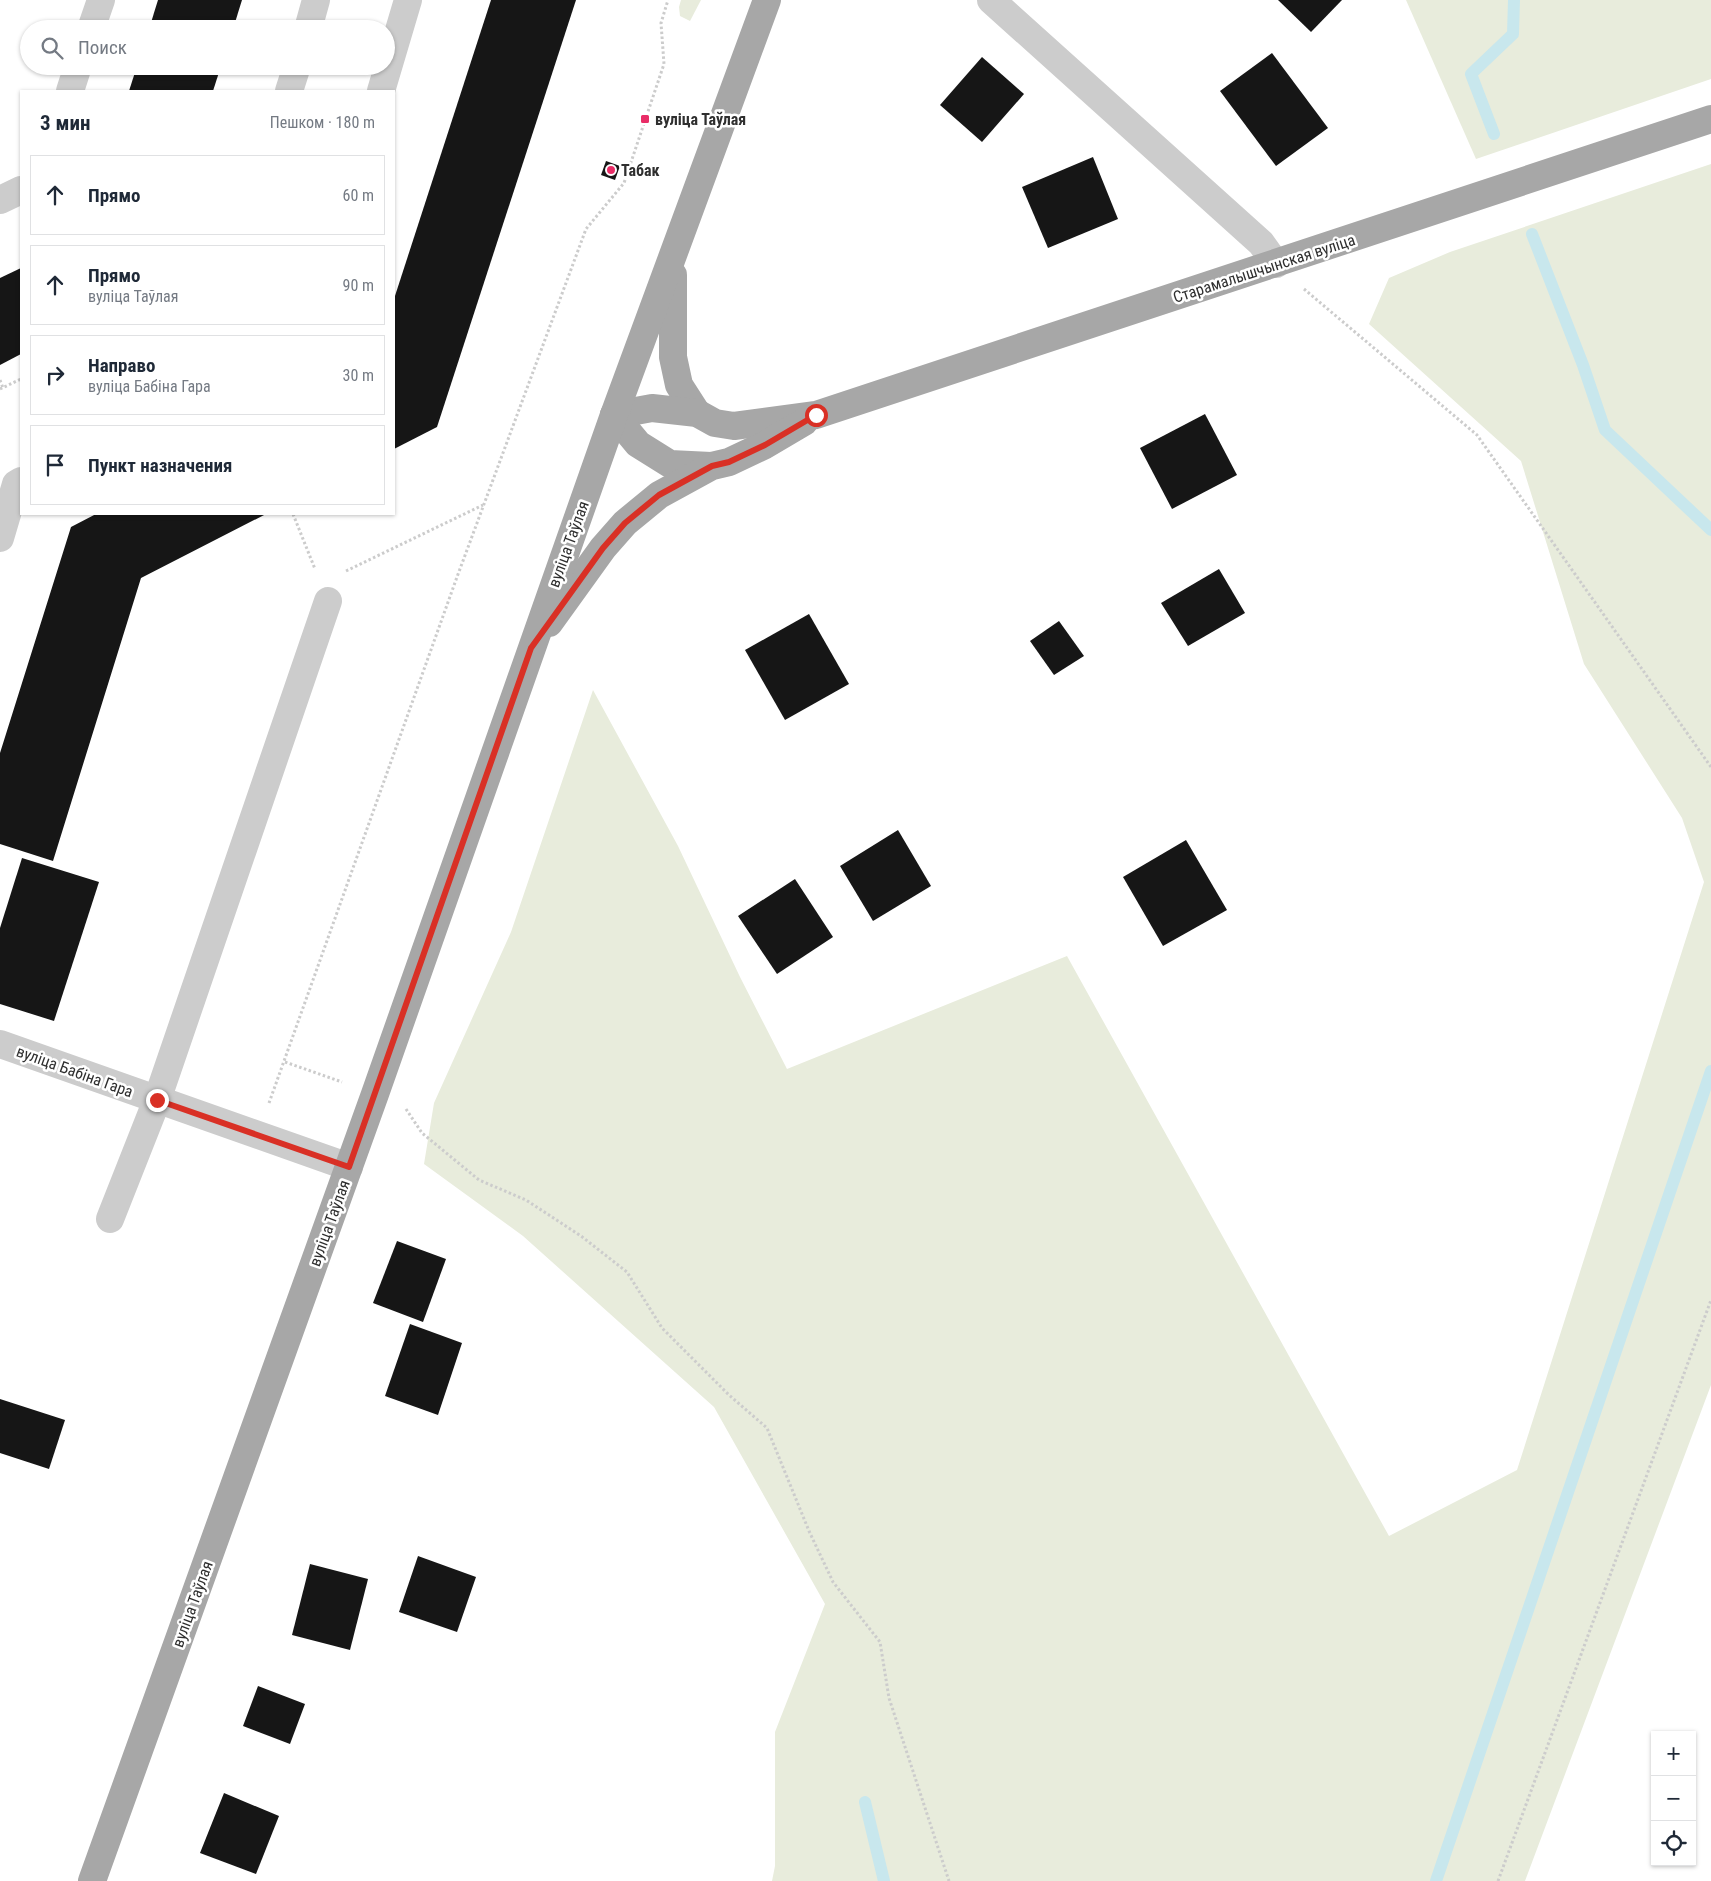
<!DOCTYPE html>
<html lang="ru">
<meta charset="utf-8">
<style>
:root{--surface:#fff;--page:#f6f6f7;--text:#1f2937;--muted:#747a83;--line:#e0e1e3}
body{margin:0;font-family:"Roboto Condensed",sans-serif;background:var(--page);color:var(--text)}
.controls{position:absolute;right:15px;bottom:15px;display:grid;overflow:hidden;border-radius:0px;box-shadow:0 1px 4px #0004}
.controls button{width:45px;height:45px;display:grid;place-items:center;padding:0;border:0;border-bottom:1px solid var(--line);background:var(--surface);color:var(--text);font:25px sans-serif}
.stop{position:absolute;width:15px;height:15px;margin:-11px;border:4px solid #d93025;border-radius:50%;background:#fff}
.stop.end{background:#d93025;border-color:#fff;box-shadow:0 1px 5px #0008}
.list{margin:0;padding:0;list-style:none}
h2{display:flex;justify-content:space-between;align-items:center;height:65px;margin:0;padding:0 20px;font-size:21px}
h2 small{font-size:16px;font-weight:400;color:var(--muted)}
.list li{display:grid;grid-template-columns:32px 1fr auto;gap:15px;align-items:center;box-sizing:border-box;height:80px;margin:0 10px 10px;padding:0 10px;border:1px solid var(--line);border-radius:0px}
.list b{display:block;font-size:19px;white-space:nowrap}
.list p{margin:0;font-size:16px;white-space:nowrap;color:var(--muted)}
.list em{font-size:16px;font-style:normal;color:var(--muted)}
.icon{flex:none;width:28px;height:28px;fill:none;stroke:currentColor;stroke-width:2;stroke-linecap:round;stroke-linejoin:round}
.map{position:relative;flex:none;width:1711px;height:1881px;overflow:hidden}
.search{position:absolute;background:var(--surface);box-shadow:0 1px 4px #0004;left:20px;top:20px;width:375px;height:55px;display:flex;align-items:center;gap:12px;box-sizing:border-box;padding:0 18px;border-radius:28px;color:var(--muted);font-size:19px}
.panel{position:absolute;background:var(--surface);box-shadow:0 1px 4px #0004;left:20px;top:90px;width:375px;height:425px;border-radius:0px}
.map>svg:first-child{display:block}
.grass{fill:#e8ecdc}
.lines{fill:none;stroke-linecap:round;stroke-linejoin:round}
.stream{stroke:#c8e7ed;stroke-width:12}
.building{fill:#161616}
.path{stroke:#ccc;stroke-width:3;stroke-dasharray:2.5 2.5;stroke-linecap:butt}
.minor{stroke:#ccc;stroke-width:28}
.major{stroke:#a7a7a7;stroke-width:28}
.route{stroke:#d93025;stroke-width:6}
.poi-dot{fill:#e92d67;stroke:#fff;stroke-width:2}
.labels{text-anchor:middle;stroke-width:5;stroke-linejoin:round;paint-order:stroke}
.poi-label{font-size:16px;font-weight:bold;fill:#2f2f2f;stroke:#fff;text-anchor:start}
.street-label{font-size:16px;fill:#2f2f2f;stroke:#fff}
</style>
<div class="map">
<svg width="1711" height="1881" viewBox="0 0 1711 1881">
<rect width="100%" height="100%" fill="#fff"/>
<!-- grass -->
<g class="grass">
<polygon points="681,0 701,0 690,21 680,16 679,7"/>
<polygon points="1406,0 1711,0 1711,79 1476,159"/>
<polygon points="1711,164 1711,1385 1525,1881 772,1881 775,1866 775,1732 825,1604 714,1407 523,1236 424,1164 434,1103 511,932 593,690 678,846 740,977 787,1069 1067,956 1389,1536 1517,1470 1704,882 1682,818 1584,664 1521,461 1369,324 1389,278 1450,252"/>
</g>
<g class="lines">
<!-- stream -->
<g class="stream">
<polyline points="1494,134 1471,74 1513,34 1514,0"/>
<polyline points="1532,234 1583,365 1605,430 1711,530"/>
<polyline points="865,1802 884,1881"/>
<polyline points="1436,1881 1711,1071"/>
</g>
</g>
<!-- building -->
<g class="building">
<polygon points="158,0 242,0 233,29 149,29"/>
<polygon points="491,0 576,0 437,427 394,449 394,299"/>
<polygon points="1278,0 1342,0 1311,32"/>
<polygon points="1272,53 1328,128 1276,166 1220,91"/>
<polygon points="982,57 1024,94 982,142 940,105"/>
<polygon points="137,66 221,66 213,91 129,91"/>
<polygon points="1093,157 1118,219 1048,248 1022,187"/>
<polygon points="606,161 620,166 615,180 601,175"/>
<polygon points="21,268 21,354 0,365 0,278"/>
<polygon points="1205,414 1237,475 1172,509 1140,448"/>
<polygon points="96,514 266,514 141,578 53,861 0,844 0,753 71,527"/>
<polygon points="1219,569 1245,613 1188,646 1161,603"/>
<polygon points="809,614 849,684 785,720 745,650"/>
<polygon points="1059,621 1084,656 1054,675 1030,641"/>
<polygon points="898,830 931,886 873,921 840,866"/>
<polygon points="1186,840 1227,910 1163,946 1123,877"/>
<polygon points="22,858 99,882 54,1021 0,1004 0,928"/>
<polygon points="795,879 833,937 777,974 738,916"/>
<polygon points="397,1241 446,1259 423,1322 373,1303"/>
<polygon points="410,1324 462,1343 438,1415 385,1396"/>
<polygon points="0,1399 65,1420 49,1469 0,1453"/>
<polygon points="418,1556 476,1577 457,1632 399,1612"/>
<polygon points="310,1564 368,1579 350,1650 292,1635"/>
<polygon points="258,1686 305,1704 290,1744 243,1726"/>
<polygon points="224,1793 279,1816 256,1874 200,1853"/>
</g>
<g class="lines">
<!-- path -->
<g class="path">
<polyline points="1304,289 1477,435 1711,767"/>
<polyline points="0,380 3,388"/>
<polyline points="0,389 21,379"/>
<polyline points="293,514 315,569"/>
<polyline points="346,571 483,505"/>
<polyline points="285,1062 342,1082"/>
<polyline points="269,1103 457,577 586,229 624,183 664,64 661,23 668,0"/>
<polyline points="406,1109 422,1133 479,1180 526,1200 581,1236 627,1272 662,1328 729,1395 767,1428 809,1531 833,1582 880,1642 889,1698 949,1881"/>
<polyline points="1498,1881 1711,1300"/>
</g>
<!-- minor -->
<g class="minor">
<polyline points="991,0 1261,243 1276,264"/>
<polyline points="91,29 101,0"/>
<polyline points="308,29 316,0"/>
<polyline points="70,91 78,66"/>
<polyline points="289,91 297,66"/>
<polyline points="381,91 408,0"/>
<polyline points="0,200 21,190"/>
<polyline points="0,538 16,484 21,481"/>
<polyline points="0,1044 349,1167"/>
<polyline points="110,1219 157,1100 328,601"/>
</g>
<!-- major -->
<g class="major">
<polyline points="673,275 673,357 679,385 697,413"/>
<polyline points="614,415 652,408 697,413 715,423 734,426 816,415 1711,119"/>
<polyline points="614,415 638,444 670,464 711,466"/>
<polyline points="549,623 603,548 625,523 659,495 712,466 729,462 765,445 804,422"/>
<polyline points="92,1881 375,1094 614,415 767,0"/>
</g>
</g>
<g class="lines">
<!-- route -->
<polyline class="route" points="157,1100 349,1167 531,648 603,548 625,523 659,495 712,466 729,462 765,445 816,415"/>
</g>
<!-- markers -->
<g class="poi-dot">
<rect x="640" y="114" width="10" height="10" rx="2.5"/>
<circle cx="611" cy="170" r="5"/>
</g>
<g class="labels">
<!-- poi labels -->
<g class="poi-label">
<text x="655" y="125">вуліца Таўлая</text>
<text x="621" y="176">Табак</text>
</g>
<!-- street labels -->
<g class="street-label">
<text transform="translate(1264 268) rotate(-18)" y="6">Старамалышчынская вуліца</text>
<text transform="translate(568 544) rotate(-70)" y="6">вуліца Таўлая</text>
<text transform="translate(75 1071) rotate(20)" y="6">вуліца Бабіна Гара</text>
<text transform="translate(329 1223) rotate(-70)" y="6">вуліца Таўлая</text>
<text transform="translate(192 1604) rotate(-70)" y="6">вуліца Таўлая</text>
</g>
</g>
</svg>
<div class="controls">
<button>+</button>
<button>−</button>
<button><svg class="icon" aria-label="locate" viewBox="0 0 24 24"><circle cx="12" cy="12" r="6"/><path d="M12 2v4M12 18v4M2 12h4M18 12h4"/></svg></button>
</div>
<div class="stop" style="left:816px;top:415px"></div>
<div class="stop end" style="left:157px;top:1100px"></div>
<div class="search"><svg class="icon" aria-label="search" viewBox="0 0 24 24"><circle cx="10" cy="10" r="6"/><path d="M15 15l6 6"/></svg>Поиск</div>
<section class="panel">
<h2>3 мин<small>Пешком · 180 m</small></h2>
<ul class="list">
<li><svg class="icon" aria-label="ahead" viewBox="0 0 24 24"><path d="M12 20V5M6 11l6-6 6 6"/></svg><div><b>Прямо</b></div><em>60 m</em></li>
<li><svg class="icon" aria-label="ahead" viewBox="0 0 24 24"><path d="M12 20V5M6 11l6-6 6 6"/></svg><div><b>Прямо</b><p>вуліца Таўлая</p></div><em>90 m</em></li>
<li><svg class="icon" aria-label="right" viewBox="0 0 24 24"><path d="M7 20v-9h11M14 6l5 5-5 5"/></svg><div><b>Направо</b><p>вуліца Бабіна Гара</p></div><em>30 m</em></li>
<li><svg class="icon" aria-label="arrive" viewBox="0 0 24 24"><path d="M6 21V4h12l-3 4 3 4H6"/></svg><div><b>Пункт назначения</b></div></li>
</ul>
</section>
</div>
